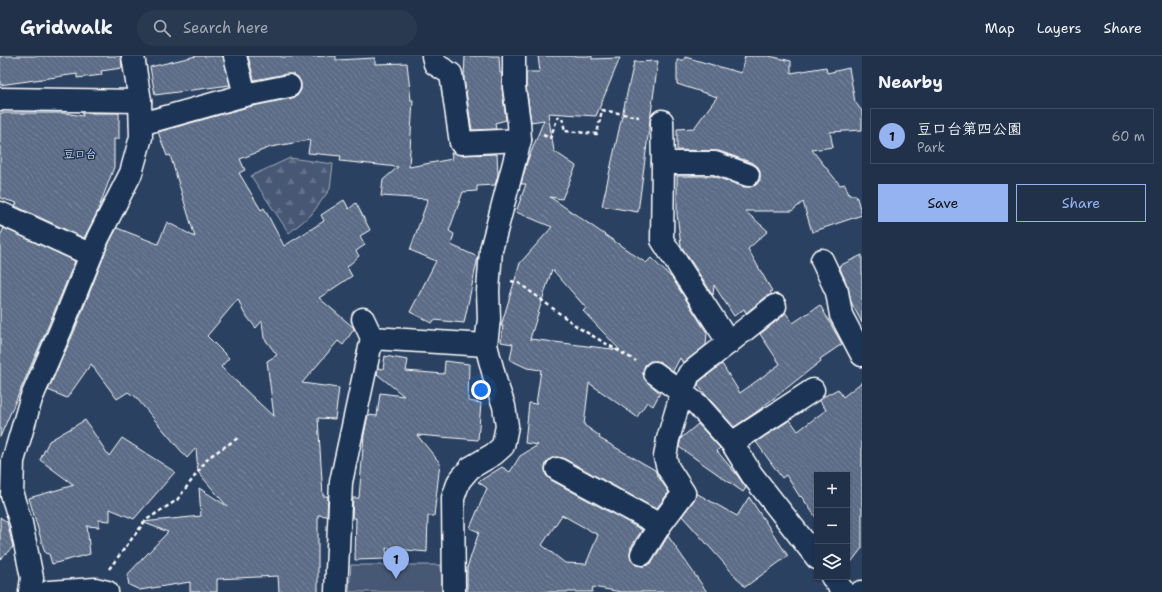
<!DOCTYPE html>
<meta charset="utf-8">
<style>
:root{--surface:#203149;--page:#283950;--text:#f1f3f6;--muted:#a2a9b4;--line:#3d4c61;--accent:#95b2f1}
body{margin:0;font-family:"Shantell Sans","Klee One",sans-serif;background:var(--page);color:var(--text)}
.controls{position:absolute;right:12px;bottom:12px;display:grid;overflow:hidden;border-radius:0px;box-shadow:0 1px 3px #0004}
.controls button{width:36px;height:36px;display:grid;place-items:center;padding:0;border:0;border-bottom:1px solid var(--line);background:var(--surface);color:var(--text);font:20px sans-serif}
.you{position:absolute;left:481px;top:334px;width:14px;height:14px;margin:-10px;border:3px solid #fff;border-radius:50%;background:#1a73e8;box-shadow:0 0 0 6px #1a73e833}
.badge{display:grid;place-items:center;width:26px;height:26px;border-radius:50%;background:var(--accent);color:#111;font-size:13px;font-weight:700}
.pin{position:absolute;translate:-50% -33px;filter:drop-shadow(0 1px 2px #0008)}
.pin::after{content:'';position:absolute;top:21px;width:14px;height:12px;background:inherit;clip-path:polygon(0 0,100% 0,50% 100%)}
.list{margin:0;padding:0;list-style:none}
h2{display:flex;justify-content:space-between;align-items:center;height:52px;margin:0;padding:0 16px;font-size:17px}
h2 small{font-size:13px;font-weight:400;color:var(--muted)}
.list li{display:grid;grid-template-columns:26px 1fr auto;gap:12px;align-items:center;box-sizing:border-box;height:56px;margin:0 8px 8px;padding:0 8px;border:1px solid var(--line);border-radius:0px}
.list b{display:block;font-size:15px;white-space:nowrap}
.list p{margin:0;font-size:13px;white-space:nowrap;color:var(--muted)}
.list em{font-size:13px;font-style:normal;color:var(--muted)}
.actions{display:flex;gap:8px;padding:12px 16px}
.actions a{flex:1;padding:9px 0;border:1px solid var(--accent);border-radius:0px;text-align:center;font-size:14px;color:var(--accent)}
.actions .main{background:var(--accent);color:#111}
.icon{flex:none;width:22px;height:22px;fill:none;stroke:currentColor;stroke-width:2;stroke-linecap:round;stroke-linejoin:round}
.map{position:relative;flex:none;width:862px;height:536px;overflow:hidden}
header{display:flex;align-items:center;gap:24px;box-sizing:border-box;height:56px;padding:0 20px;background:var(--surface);border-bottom:1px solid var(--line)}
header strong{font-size:19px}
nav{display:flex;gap:22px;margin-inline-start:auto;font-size:14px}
.search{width:280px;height:36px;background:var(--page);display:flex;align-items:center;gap:10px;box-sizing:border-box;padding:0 14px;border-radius:22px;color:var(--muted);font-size:15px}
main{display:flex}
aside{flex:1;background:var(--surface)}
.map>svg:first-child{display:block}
.forest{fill:url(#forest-firs);stroke:#a2acba}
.green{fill:#465975;stroke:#a2acba}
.building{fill:url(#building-back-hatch);stroke:#fff;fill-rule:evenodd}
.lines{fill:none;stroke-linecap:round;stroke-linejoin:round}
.minor-casing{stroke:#fff;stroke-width:25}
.path{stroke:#fff;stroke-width:2.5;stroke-dasharray:4 3;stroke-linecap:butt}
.minor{stroke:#1d3557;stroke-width:22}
.labels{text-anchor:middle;stroke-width:3;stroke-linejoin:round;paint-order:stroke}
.neighbourhood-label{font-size:11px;fill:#fff;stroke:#1d3557}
</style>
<header>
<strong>Gridwalk</strong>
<div class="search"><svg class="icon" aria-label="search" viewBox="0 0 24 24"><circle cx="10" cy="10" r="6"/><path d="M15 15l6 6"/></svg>Search here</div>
<nav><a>Map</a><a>Layers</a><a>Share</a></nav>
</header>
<main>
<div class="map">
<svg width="862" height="536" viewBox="0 0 862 536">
<defs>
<pattern id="forest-firs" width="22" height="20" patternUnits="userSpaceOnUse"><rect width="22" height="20" fill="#465975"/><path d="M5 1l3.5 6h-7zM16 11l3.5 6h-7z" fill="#62728a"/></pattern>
<pattern id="building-back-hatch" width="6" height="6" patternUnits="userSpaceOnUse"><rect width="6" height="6" fill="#5b6c86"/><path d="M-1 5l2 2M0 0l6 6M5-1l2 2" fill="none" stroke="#748298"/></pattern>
</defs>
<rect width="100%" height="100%" fill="#2a4161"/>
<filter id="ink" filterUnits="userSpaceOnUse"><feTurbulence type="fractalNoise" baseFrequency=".025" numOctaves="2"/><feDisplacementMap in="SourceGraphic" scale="8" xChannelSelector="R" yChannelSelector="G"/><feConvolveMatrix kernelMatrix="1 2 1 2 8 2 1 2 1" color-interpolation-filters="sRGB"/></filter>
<g filter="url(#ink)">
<!-- forest -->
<polygon class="forest" points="290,102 333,108 330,133 311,159 289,177 251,120"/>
<!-- green -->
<polygon class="green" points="351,509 441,509 442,536 349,536"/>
<!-- building -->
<g class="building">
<polygon points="0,0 121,0 122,12 101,15 102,19 77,22 77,18 0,29"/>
<polygon points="196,0 223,0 230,29 155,39 150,11"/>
<path d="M 248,0 L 281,0 L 281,1 L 336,0 L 336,4 L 375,2 L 375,8 L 407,7 L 411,44 L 413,44 L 409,111 L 452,103 L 451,97 L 454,97 L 462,99 L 497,98 L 498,119 L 495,129 L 477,130 L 477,135 L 463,136 L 449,175 L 454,178 L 451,189 L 478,201 L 464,267 L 434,264 L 432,267 L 410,256 L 436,205 L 410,194 L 428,143 L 381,140 L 383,124 L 398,111 L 340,105 L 341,100 L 308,97 L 310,84 L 271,91 L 240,103 L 245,114 L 239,117 L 261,154 L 264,152 L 284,190 L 324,165 L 321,159 L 344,144 L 349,153 L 356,147 L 370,174 L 360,180 L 365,189 L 356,195 L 359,200 L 347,211 L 352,220 L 319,242 L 353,271 L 354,273 L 343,289 L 338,285 L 302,327 L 339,332 L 335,363 L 318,362 L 323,440 L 328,440 L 327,460 L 318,459 L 318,536 L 279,536 L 278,520 L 217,523 L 217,536 L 190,536 L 190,526 L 140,534 L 129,529 L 127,519 L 168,476 L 142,466 L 201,460 L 199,432 L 227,450 L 198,416 L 196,392 L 187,402 L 133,338 L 132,339 L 128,336 L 117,343 L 91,308 L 67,342 L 48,334 L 74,276 L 109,187 L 117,172 L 158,188 L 167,166 L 195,181 L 170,99 L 167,100 L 158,76 L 248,51 L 292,42 L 297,40 L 301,34 L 301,27 L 298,21 L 293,18 L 286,18 L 254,24 ZM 238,243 L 244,257 L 256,272 L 262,265 L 264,282 L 277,299 L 267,305 L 274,361 L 221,311 L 229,302 L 207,280 Z"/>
<polygon points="465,0 499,0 500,17 502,17 502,33 506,64 495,67 496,73 472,74 464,23"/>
<path d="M 538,0 L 592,0 L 592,3 L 620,2 L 596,60 L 548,57 L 554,95 L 576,110 L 562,143 L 550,141 L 646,207 L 651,202 L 673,223 L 707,277 L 706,289 L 683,307 L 680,302 L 673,315 L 662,307 L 657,305 L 650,305 L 645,309 L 643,315 L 644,322 L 648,327 L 660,337 L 653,350 L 647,346 L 637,361 L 589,327 L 584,369 L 600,380 L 599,382 L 655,414 L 657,419 L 669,436 L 656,453 L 563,402 L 556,401 L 550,403 L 546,407 L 545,413 L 546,419 L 551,424 L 642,474 L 631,491 L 630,497 L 631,504 L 636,509 L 642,510 L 648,509 L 653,505 L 668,480 L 707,536 L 621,536 L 593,531 L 592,536 L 467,536 L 467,512 L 479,476 L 470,472 L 487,432 L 478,426 L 502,411 L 510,416 L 520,400 L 538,389 L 525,387 L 529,347 L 536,348 L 541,314 L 527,312 L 510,304 L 513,288 L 501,286 L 503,270 L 501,270 L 520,207 L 552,171 L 516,156 L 526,128 L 521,128 L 527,106 L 544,64 L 531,66 L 526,30 L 526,16 L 540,16 ZM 552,213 L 586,252 L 583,255 L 620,294 L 530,283 ZM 562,459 L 598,479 L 586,508 L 565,507 L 542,489 Z"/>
<polygon points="745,0 769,0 791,5 791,17 826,11 827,17 849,12 855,46 862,55 862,74 830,76 833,91 812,94 840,129 845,128 849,139 856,139 862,159 812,176 803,146 792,155 745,155 768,175 748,193 772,235 770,236 772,238 767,240 746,257 744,253 734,260 714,229 713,239 681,190 677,158 677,120 713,120 744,131 750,131 756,129 760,124 760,116 758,111 753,107 719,95 677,94 677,73 694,72 717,41 677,28 677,4 684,4 685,1 741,17"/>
<polygon points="658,5 638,156 602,150 634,6"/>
<polygon points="0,57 64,57 83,60 82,57 119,57 119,83 114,83 114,111 97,157 84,182 15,150 17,147 0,142"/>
<polygon points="4,172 75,205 50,266 0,381 0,180"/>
<polygon points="862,199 862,267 851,246 848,231 839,210"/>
<polygon points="820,249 842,288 820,303 821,305 755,357 734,371 704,337 698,329 699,326 722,308 740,337 780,308 760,278 783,260 785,256 793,267"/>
<polygon points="385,300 408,304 406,315 444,318 445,305 469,308 468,345 481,347 478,384 417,379 440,407 434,460 428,460 427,496 386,492 387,503 355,504 356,462 352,462 353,442 359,442 364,379 368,359 377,360 380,337 404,340 377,318 378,312 383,313"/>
<polygon points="862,326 862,492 849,509 847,507 847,419 817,419 817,463 801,440 800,441 786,419 782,422 756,386 790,364 798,375 826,354 820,345 823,341 838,333 843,341"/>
<polygon points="85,364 109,400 122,382 175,416 134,463 110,453 110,465 99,464 99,471 87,470 90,498 52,508 49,498 45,497 29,442 74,429 40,404 49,385"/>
<polygon points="698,368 720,392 717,395 737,419 746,432 743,436 679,391 681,382"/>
<polygon points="696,437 737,460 749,441 788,500 745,531 682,460 694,444"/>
<polygon points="0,461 7,466 13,491 0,503"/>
</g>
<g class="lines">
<defs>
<g id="minor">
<polyline points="235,0 245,39"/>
<polyline points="433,0 435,8 451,18 461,87 520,84"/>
<polyline points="0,43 140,45"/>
<polyline points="662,65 663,107 662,184 729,287"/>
<polyline points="141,68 245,39 289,30"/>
<polyline points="663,107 715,107 748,119"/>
<polyline points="0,157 91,199"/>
<polyline points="822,204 837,236 841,259 862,299"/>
<polyline points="363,263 372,282"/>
<polyline points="655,317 697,348 732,387 752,419 817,502"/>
<polyline points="732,387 813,334"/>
<polyline points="557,413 660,469"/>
<polyline points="642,498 660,469 684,437 668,412 665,401 668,383 682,336 689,318 775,250"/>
<polyline points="832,521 844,536"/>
<polyline points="30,536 32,522 21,467 12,439 13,405 31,343 62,271 98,182 131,117 141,81 140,45 133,0"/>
<polyline points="49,536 95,533 107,536"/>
<polyline points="336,536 341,426 372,282 486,289"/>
<polyline points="454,536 453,442 459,425 470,412 494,398 503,390 507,370 504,350 496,327 486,289 489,263 488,235 491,194 520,84 519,67 514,31 514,0"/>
<polyline points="861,536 862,536"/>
</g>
</defs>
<!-- minor casing -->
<use href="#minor" class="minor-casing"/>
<!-- path -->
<g class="path">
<polyline points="543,79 550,82 558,61 562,61 565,75 597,78 602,54 639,61"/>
<polyline points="511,225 519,227 579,272 636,305"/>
<polyline points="109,513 146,464 177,444 209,401 238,382"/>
</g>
<!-- minor -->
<use href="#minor" class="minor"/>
</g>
</g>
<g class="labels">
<!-- neighbourhood labels -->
<g class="neighbourhood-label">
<text x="80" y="102">豆口台</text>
</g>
</g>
</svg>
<div class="controls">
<button>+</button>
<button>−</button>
<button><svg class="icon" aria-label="layers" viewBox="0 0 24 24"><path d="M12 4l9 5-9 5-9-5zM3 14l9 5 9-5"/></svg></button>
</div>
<div class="you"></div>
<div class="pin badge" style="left:396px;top:523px">1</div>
</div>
<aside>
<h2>Nearby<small></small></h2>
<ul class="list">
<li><span class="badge">1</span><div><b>豆口台第四公園</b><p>Park</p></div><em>60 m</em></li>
</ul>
<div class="actions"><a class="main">Save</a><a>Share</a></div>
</aside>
</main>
